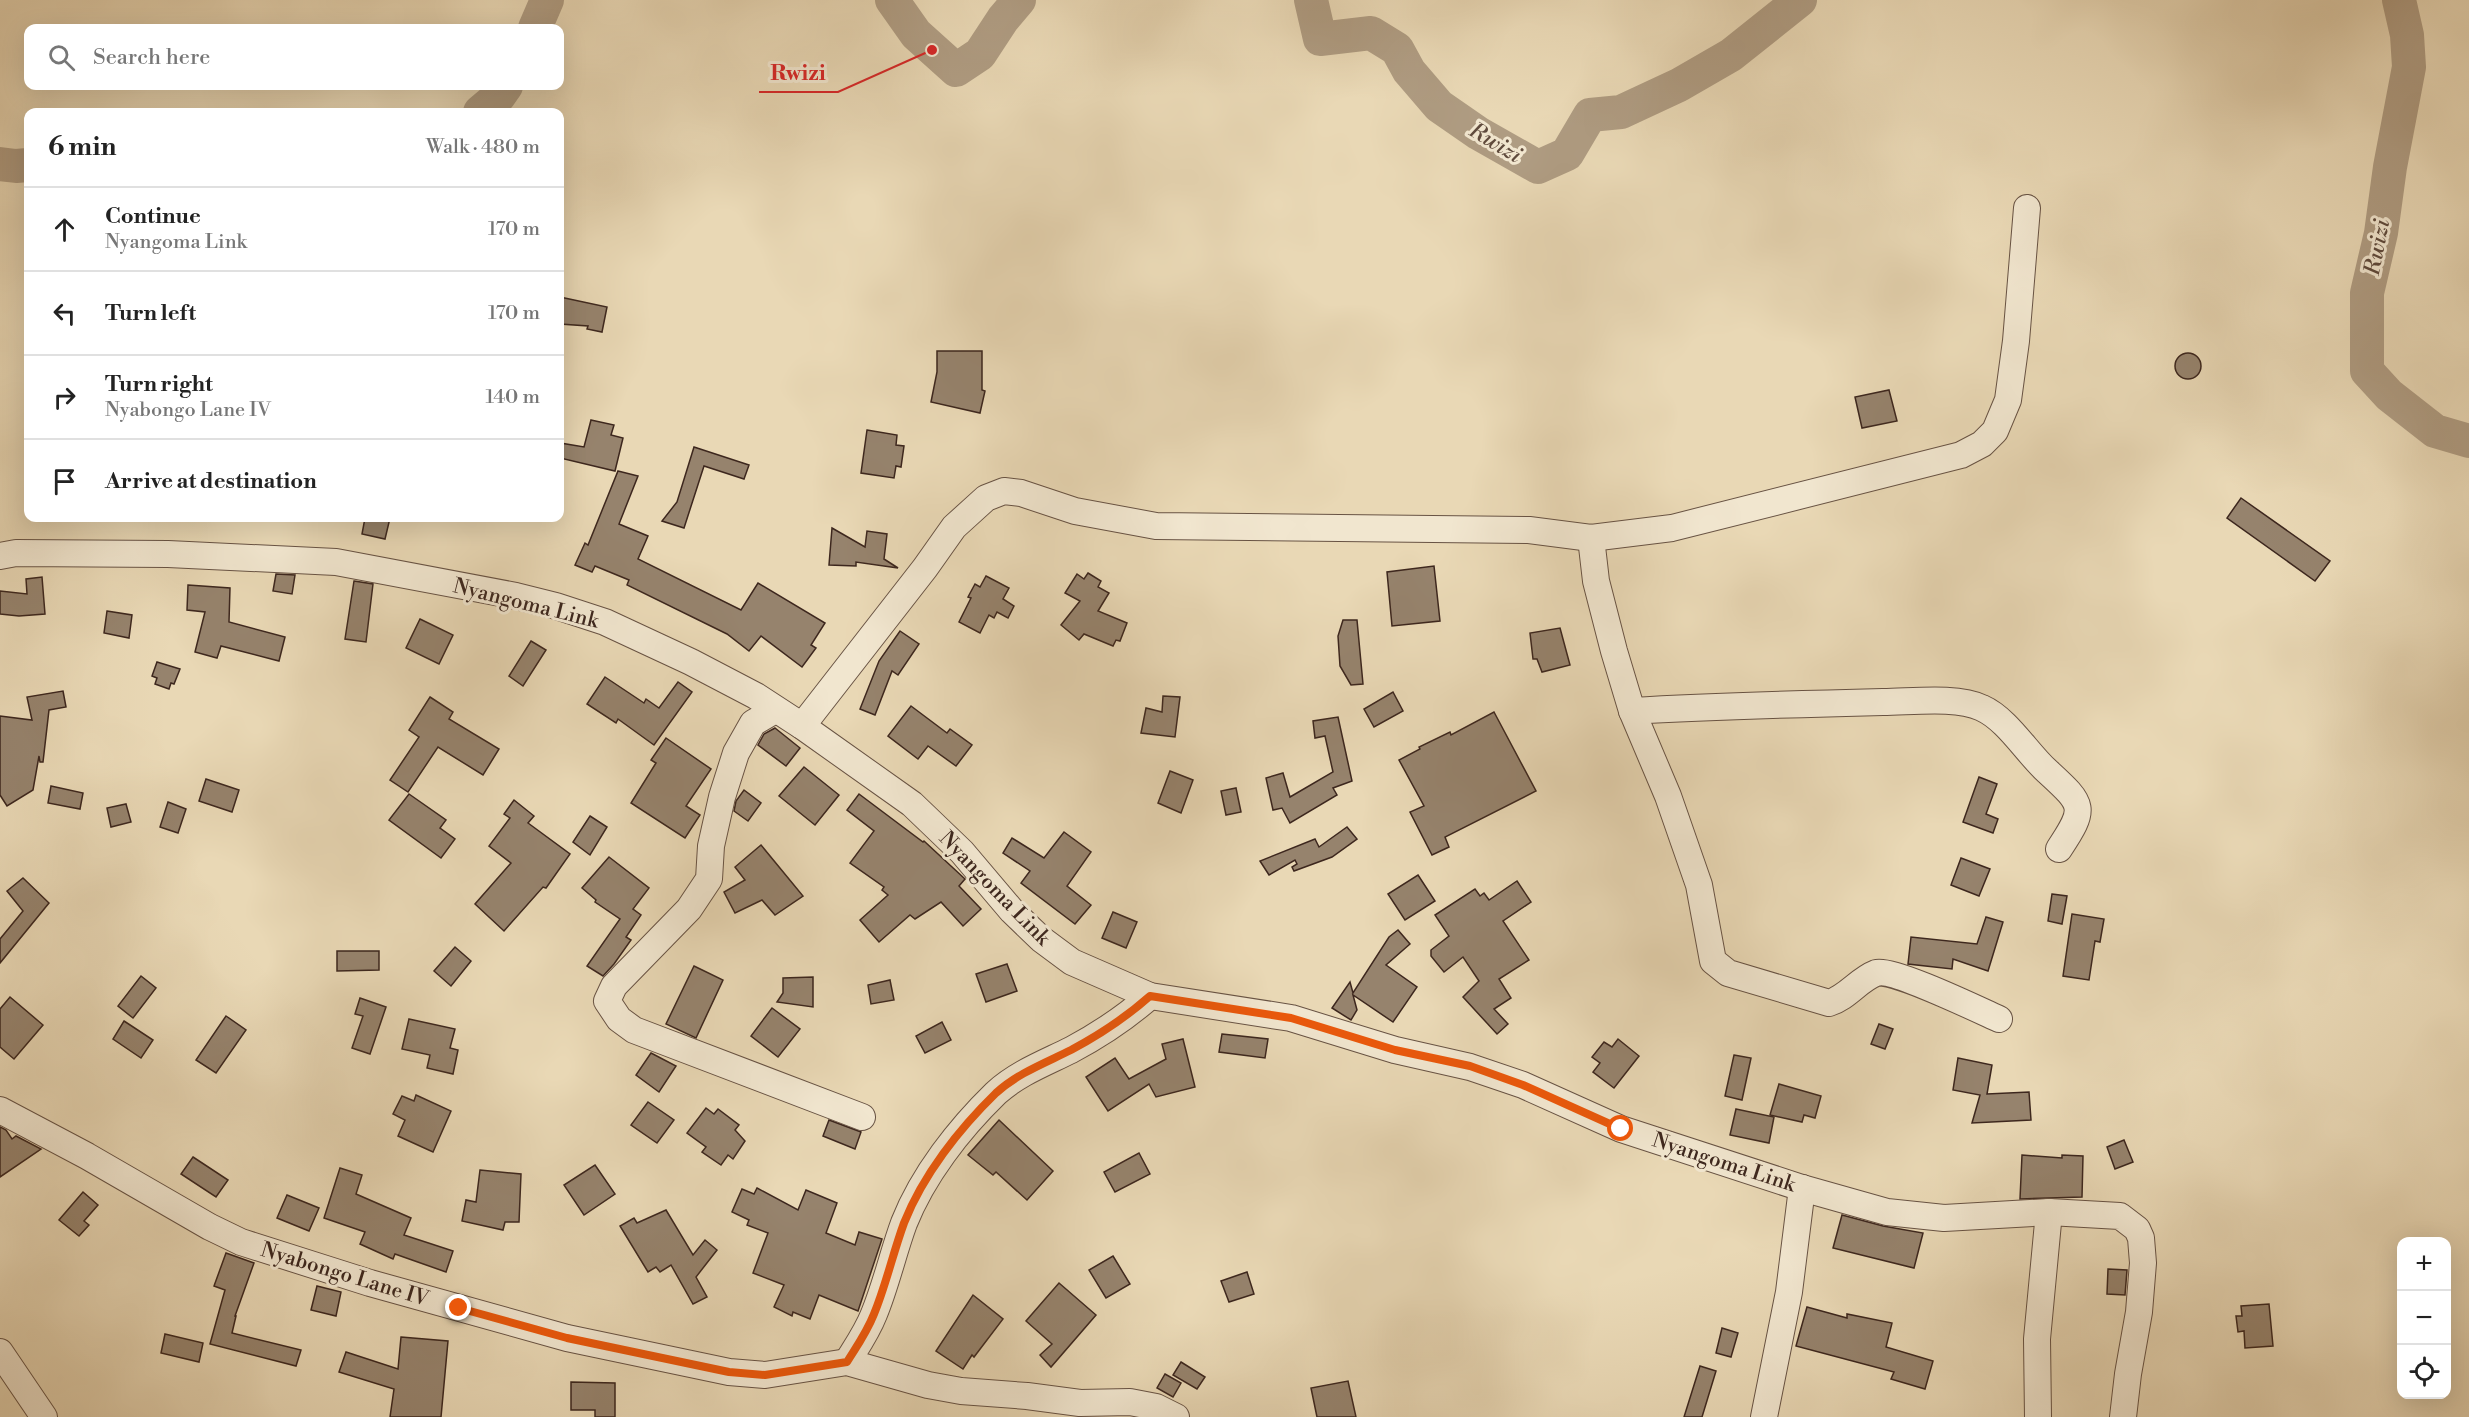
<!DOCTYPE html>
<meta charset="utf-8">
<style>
:root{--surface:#fff;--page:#f2f2f2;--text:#222;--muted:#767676;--line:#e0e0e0}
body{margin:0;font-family:"Libre Bodoni",serif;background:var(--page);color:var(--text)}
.controls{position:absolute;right:18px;bottom:18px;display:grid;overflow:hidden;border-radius:12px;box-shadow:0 6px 24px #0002}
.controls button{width:54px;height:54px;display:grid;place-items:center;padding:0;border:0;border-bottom:2px solid var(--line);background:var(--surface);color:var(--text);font:30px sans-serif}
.stop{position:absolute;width:18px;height:18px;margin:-14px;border:4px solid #ea580c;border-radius:50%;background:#fff}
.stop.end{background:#ea580c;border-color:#fff;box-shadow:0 2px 6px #0008}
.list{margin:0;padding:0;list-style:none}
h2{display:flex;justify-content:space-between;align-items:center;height:78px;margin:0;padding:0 24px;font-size:26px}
h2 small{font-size:20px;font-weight:400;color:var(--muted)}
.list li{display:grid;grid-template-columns:39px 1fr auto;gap:18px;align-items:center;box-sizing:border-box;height:84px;padding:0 24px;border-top:2px solid var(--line)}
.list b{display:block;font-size:22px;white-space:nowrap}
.list p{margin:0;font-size:20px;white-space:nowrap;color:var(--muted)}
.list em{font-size:20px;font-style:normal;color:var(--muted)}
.icon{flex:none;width:33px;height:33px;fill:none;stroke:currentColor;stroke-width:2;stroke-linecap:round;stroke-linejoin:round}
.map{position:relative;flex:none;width:2469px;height:1417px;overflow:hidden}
.search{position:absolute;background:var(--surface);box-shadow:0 6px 24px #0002;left:24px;top:24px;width:540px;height:66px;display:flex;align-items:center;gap:15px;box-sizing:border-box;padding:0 21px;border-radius:12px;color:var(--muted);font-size:22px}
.panel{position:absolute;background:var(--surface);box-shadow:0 6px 24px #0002;left:24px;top:108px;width:540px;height:414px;border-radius:12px}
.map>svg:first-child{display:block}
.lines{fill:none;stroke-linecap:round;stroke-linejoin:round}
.river{stroke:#af9c82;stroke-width:34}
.building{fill:#96836d;stroke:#3d271e;stroke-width:1.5}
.minor-casing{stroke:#685344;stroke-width:28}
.minor{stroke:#f1e6cf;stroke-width:26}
.route{stroke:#ea580c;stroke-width:8}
.labels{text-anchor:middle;stroke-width:6;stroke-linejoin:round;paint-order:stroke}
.street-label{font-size:21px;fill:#3d271e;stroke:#f1e6cf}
.water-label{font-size:22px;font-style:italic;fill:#5f4a3c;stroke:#f1e6cf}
.leader{fill:none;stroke:#d62828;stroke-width:2}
.callout-dot{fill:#d62828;stroke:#f1e6cf;stroke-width:2}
.callout-label{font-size:22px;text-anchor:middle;font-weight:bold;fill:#d62828;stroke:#f1e6cf;stroke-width:6;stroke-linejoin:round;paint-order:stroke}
</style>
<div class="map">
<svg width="2469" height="1417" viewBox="0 0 2469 1417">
<rect width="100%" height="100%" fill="#e9d8b5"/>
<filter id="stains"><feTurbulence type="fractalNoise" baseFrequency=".00333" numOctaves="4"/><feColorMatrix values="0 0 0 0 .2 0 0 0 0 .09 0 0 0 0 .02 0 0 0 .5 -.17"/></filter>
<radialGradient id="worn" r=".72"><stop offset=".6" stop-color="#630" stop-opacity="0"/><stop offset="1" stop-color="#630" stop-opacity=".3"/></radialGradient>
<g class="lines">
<!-- river -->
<g class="river">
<polyline points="892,0 916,34 956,70 980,54 1003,19 1019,0"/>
<polyline points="1311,0 1320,39 1371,33 1397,49 1409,71 1439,106 1478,133 1538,167 1567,154 1590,115 1621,112 1679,85 1731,55 1800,0"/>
<polyline points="2399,0 2407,35 2409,67 2390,167 2381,233 2367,293 2367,371 2389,395 2435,431 2469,441"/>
<polyline points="535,28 547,0"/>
<polyline points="480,112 499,96 506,86"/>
<polyline points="0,164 16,166 28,165"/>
</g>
</g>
<!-- building -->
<g class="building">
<polygon points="560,297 607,307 602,332 587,329 588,326 560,324"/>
<polygon points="937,351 982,351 982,390 985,391 980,413 931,402 937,372"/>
<circle cx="2188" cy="366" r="13"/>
<polygon points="1889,390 1897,421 1862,428 1855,397"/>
<polygon points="591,420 614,425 611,435 623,438 615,471 560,458 560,443 584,447"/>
<polygon points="867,430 897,435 896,445 904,446 901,467 896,466 894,478 861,473"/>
<polygon points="694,447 749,465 744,479 704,466 684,528 662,521 677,502"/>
<polygon points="618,471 638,476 619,524 648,536 638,559 741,610 758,583 825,623 811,645 816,648 802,667 761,636 749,651 727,634 627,585 629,580 595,566 592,572 575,565 585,543 588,545"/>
<polygon points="2241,498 2330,561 2315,581 2227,518"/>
<polygon points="365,518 390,518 385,539 362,534"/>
<polygon points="832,528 865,547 867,531 887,534 884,559 898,568 856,562 856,566 829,565"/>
<polygon points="1434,566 1440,621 1392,626 1387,572"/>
<polygon points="1088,573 1101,581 1098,587 1109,593 1098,611 1127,623 1120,641 1116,640 1113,646 1084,634 1079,640 1061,625 1080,601 1065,593 1077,574 1084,579"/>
<polygon points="276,574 295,575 292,594 273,591"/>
<polygon points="986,576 1009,588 1003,599 1014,606 1008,618 997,612 994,618 989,615 980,633 959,622 971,598 968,597 975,584 980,587"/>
<polygon points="42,577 45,614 19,616 0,614 0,591 27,594 26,579"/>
<polygon points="354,581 373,584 366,642 345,639"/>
<polygon points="188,585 230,588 229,622 285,637 279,661 221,646 217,658 195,652 205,612 187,610"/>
<polygon points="107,611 132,615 129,638 104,633"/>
<polygon points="420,619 453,635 439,664 406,648"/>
<polygon points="1343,620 1357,620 1363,684 1351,685 1340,666 1338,636"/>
<polygon points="1560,628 1570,665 1542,672 1537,659 1533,659 1530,633"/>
<polygon points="900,631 919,644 898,675 892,671 875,715 860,709 879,661"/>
<polygon points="531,641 546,650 523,686 509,676"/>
<polygon points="157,662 180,669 174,684 171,683 169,689 155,684 157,678 152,676"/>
<polygon points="605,677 644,703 646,699 659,708 678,682 692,692 654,745 618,719 616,723 587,704"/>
<polygon points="63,691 66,707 49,710 43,762 40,762 39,756 33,790 7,806 0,795 0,716 32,720 27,697"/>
<polygon points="1393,692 1403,711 1374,727 1364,709"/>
<polygon points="1163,696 1180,697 1175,737 1141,733 1146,708 1162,712"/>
<polygon points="430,697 453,712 449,719 499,749 483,775 438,747 408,792 390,780 419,737 409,730"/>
<polygon points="911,706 947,733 950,729 972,745 956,766 928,746 918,759 888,736"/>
<polygon points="1494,712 1536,791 1445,837 1449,847 1432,855 1410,812 1424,806 1399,760 1420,749 1419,747 1450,732 1451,735"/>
<polygon points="1338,717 1352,781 1333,788 1337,795 1290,823 1282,808 1273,810 1266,778 1283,773 1290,797 1333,772 1325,736 1315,738 1313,721"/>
<polygon points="775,728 800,748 786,766 758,745 764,734"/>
<polygon points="666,738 711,769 686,806 700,815 685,838 631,803 656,763 651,760"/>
<polygon points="804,767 839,795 815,825 779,796"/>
<polygon points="1170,771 1193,780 1181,813 1158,803"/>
<polygon points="1979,777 1997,784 1986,814 1998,819 1993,833 1963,822"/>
<polygon points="206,779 239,790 232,812 199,801"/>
<polygon points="51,786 83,793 80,809 48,803"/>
<polygon points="1236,788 1241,812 1226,815 1221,791"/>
<polygon points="744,790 761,803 748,821 734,811 736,801"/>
<polygon points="409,794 446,820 440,828 455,839 441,858 389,820"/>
<polygon points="859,794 923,842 924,841 965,879 959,886 981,909 963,926 941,902 915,919 910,915 879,942 860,920 888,895 882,890 884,887 850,863 874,831 847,810"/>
<polygon points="514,800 534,816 528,823 570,854 546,888 543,887 504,931 475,904 511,863 489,846 510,818 504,814"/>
<polygon points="168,802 186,809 178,833 160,827"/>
<polygon points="126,804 131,822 111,827 107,808"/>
<polygon points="590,816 607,827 590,855 573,842"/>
<polygon points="1347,827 1357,839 1332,857 1294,871 1292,867 1297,864 1295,860 1269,875 1260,861 1315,839 1319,847"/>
<polygon points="1064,832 1091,852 1067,886 1091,905 1075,924 1021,883 1030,871 1003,853 1012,838 1044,858"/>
<polygon points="761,845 803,896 775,915 762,900 735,913 724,892 745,880 735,867"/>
<polygon points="609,857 649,888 633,909 641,915 626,937 631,940 614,964 603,976 587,966 620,919 595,902 596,900 582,888"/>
<polygon points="1961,858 1990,869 1979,896 1951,885"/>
<polygon points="1418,875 1435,901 1405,920 1388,894"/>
<polygon points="23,878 49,903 0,963 0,939 23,911 7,891"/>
<polygon points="1517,881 1531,902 1503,921 1529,960 1499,979 1511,998 1494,1009 1508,1024 1497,1034 1463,997 1479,981 1463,957 1444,972 1431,956 1431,950 1449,936 1435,915 1475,889 1480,896 1484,893 1489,900"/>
<polygon points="2052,894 2067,896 2062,924 2048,921"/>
<polygon points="1113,912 1137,922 1126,948 1102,938"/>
<polygon points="2072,914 2104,919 2100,942 2095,941 2089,980 2063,976"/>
<polygon points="1986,917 2003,922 1988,971 1953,959 1952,969 1908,964 1911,937 1977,944"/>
<polygon points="1398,930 1410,944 1386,965 1417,987 1393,1022 1353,995 1357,1010 1351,1020 1332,1008 1350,982 1353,993 1389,937"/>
<polygon points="455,947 471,961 451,986 434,971"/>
<polygon points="337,951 379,951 379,970 337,971"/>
<polygon points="1007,964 1017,991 986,1002 976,974"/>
<polygon points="694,966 723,980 696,1038 666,1024"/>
<polygon points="141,976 156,988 133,1018 118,1006"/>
<polygon points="813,977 813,1007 777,1002 783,993 783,978"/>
<polygon points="890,980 894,1000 871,1004 868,985"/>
<polygon points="10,997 43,1025 14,1059 0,1047 0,1009"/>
<polygon points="360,998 386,1007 370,1054 352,1048 363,1016 355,1014"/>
<polygon points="772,1008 800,1029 778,1057 751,1036"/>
<polygon points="226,1016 246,1030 216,1073 196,1060"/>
<polygon points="409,1019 455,1029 450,1048 458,1050 453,1074 427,1068 430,1055 402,1049"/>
<polygon points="124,1021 153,1040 141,1058 113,1039"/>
<polygon points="942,1022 951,1040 925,1053 916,1036"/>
<polygon points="1879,1024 1893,1029 1885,1049 1871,1044"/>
<polygon points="1222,1034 1268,1039 1265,1058 1219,1052"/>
<polygon points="1183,1039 1195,1087 1156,1097 1149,1084 1108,1111 1086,1077 1115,1058 1129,1079 1166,1059 1162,1044"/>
<polygon points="1618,1039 1639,1056 1614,1088 1593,1072 1600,1063 1592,1057 1604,1042 1612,1047"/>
<polygon points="651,1053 676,1066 659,1092 636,1075"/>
<polygon points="1734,1055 1751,1058 1742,1100 1725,1096"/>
<polygon points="1958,1058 1992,1065 1987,1094 2029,1092 2031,1120 1972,1123 1980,1095 1953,1090"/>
<polygon points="1779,1084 1821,1096 1815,1118 1804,1115 1802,1122 1770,1115"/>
<polygon points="416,1095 451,1111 433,1152 398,1136 405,1120 393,1114 402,1096 414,1101"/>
<polygon points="648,1102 674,1120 657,1143 631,1125"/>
<polygon points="706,1108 714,1114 718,1109 739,1125 735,1130 745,1141 733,1159 728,1155 721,1165 702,1152 706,1147 687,1133"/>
<polygon points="1736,1109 1774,1117 1769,1143 1730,1135"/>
<polygon points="829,1120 861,1132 855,1149 823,1136"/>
<polygon points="999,1120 1053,1171 1027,1200 996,1172 993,1175 968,1155"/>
<polygon points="0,1127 6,1130 12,1139 16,1136 41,1149 0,1177"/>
<polygon points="2124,1140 2133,1162 2115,1169 2107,1147"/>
<polygon points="1139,1153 1150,1174 1115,1192 1104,1172"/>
<polygon points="2022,1155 2062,1158 2062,1155 2083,1156 2082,1197 2020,1199"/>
<polygon points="193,1157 228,1180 216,1197 181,1174"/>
<polygon points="595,1165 615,1194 584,1215 564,1185"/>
<polygon points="340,1168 362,1175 356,1194 411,1218 404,1235 453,1251 446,1272 395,1254 393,1259 360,1244 365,1232 324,1218"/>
<polygon points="480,1170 521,1174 519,1222 505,1222 503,1230 462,1221 466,1200 476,1202"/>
<polygon points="757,1188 798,1210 806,1190 837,1203 826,1233 855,1245 859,1232 882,1239 858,1311 819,1295 810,1319 793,1312 792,1316 774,1307 784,1285 753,1273 768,1233 747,1225 749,1220 732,1212 742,1189 754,1194"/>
<polygon points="83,1192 98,1205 84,1221 89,1225 79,1236 59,1220"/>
<polygon points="287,1195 319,1208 309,1231 277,1218"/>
<polygon points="666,1210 693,1255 705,1240 717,1250 696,1277 707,1297 693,1304 671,1265 660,1272 656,1267 648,1272 620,1226 634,1218 637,1223"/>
<polygon points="1842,1215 1883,1226 1923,1233 1914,1268 1833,1248"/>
<polygon points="226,1253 254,1263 235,1316 236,1316 232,1333 301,1350 296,1366 210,1344 225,1290 214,1286"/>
<polygon points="1113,1256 1130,1284 1106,1298 1089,1270"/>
<polygon points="2108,1269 2127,1270 2125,1295 2107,1294"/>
<polygon points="1247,1272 1254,1294 1229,1302 1221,1281"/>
<polygon points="1059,1283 1096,1315 1051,1367 1040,1355 1052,1344 1026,1321"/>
<polygon points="317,1286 341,1292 336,1316 311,1310"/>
<polygon points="973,1295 1003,1319 974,1357 972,1355 963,1369 936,1351"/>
<polygon points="2269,1304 2273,1346 2245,1348 2244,1331 2238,1332 2236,1316 2242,1316 2241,1306"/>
<polygon points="1807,1307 1847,1318 1847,1314 1892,1323 1886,1347 1933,1361 1925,1389 1891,1379 1894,1372 1796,1346"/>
<polygon points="1722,1328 1738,1333 1731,1357 1716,1353"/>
<polygon points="165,1334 203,1343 199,1362 161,1353"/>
<polygon points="401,1337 448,1341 441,1417 390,1417 394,1389 339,1372 346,1352 398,1369"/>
<polygon points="1181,1362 1205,1377 1197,1389 1173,1375"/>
<polygon points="1700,1366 1716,1371 1702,1417 1684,1417"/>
<polygon points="1165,1374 1181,1383 1173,1397 1157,1388"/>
<polygon points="1348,1381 1356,1417 1317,1417 1311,1388"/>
<polygon points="571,1382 615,1383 615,1417 595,1417 595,1410 571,1410"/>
</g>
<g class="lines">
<defs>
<g id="minor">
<path d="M 1591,538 L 1596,581 L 1614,651 L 1632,711 L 1668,796 L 1699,885 L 1713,961 L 1728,973 L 1829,1003 C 1848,997 1858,980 1876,973 C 1892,968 1979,1010 1999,1019"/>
<polyline points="0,556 16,553 168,554 336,562 516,596 556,606 605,622 691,662 756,696 802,726 912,804 962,852 1012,911 1041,939 1072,962 1150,996 1291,1018 1395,1050 1470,1067 1523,1085 1621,1129 1802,1188 1887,1212 1944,1218 2049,1212 2120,1216 2137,1229 2141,1238 2143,1263 2139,1312 2128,1374 2123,1417"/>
<polyline points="775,710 753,723 736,753 722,797 711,846 709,879 689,909 614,986 607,1001 619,1019 634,1030 862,1117"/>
<path d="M 1632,711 C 1716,706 1799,704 1883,702 C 1911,702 1957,696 1982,708 C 2007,719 2027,753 2047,771 C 2084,805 2087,807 2059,849"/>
<polyline points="802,726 925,568 954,527 986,498 1004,491 1021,493 1075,511 1156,526 1529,530 1591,538 1672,528 1961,455 1982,444 1995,431 2008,400 2016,341 2027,208"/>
<polyline points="0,1110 87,1156 210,1227 241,1242 370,1283 567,1338 729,1372 765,1375 847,1362 928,1385 961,1391 1027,1396 1080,1403 1130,1402 1156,1407 1176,1417"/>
<polyline points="0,1352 44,1417"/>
<path d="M 847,1362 C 857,1346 867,1332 874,1314 C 886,1285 893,1253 904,1223 C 923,1175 959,1129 996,1093 C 1018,1073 1045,1063 1071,1050 C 1101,1034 1124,1019 1150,996"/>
<polyline points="1764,1417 1789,1292 1802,1188"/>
<polyline points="2038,1417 2037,1339 2049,1212"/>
</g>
</defs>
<!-- minor casing -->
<use href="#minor" class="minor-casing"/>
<!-- minor -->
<use href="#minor" class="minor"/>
</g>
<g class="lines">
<!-- route -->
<path class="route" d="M 459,1308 L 567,1338 L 729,1372 L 765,1375 L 847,1362 C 857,1346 867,1332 874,1314 C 886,1285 893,1253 904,1223 C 923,1175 959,1129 996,1093 C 1018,1073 1045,1063 1071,1050 C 1101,1034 1124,1019 1150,996 L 1291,1018 L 1395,1050 L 1470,1066 L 1523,1085 L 1621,1129"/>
</g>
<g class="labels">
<!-- street labels -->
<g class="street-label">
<text transform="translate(526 603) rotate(14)" y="7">Nyangoma Link</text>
<text transform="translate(995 888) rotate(46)" y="7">Nyangoma Link</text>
<text transform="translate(1724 1162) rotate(18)" y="7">Nyangoma Link</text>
<text transform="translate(345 1274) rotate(17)" y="7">Nyabongo Lane IV</text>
</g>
<!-- water labels -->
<g class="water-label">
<text transform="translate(1496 142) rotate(31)" y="8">Rwizi</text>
<text transform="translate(2376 247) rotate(-79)" y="8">Rwizi</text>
</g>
</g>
<!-- callouts -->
<path class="leader" d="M932 50L838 92H759"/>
<circle class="callout-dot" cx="932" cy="50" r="6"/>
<g class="callout-label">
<text x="798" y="80">Rwizi</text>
</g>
<rect width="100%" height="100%" filter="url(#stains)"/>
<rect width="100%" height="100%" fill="url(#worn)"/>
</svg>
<div class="controls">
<button>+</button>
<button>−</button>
<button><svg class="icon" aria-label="locate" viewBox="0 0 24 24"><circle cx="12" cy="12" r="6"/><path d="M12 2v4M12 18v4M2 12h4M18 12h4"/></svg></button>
</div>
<div class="stop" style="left:1621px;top:1129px"></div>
<div class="stop end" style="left:459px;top:1308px"></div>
<div class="search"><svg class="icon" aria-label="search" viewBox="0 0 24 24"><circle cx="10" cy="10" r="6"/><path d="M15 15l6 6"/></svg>Search here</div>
<section class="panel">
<h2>6 min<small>Walk · 480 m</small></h2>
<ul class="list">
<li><svg class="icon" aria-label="ahead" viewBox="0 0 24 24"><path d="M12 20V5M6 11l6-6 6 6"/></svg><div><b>Continue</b><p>Nyangoma Link</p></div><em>170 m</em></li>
<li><svg class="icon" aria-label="left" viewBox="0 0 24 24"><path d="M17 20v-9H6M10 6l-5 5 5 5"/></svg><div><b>Turn left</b></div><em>170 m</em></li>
<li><svg class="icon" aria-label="right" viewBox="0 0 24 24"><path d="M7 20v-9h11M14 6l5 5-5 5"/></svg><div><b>Turn right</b><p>Nyabongo Lane IV</p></div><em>140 m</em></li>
<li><svg class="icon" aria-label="arrive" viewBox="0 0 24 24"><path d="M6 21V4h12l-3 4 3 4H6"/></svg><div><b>Arrive at destination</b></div></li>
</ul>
</section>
</div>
